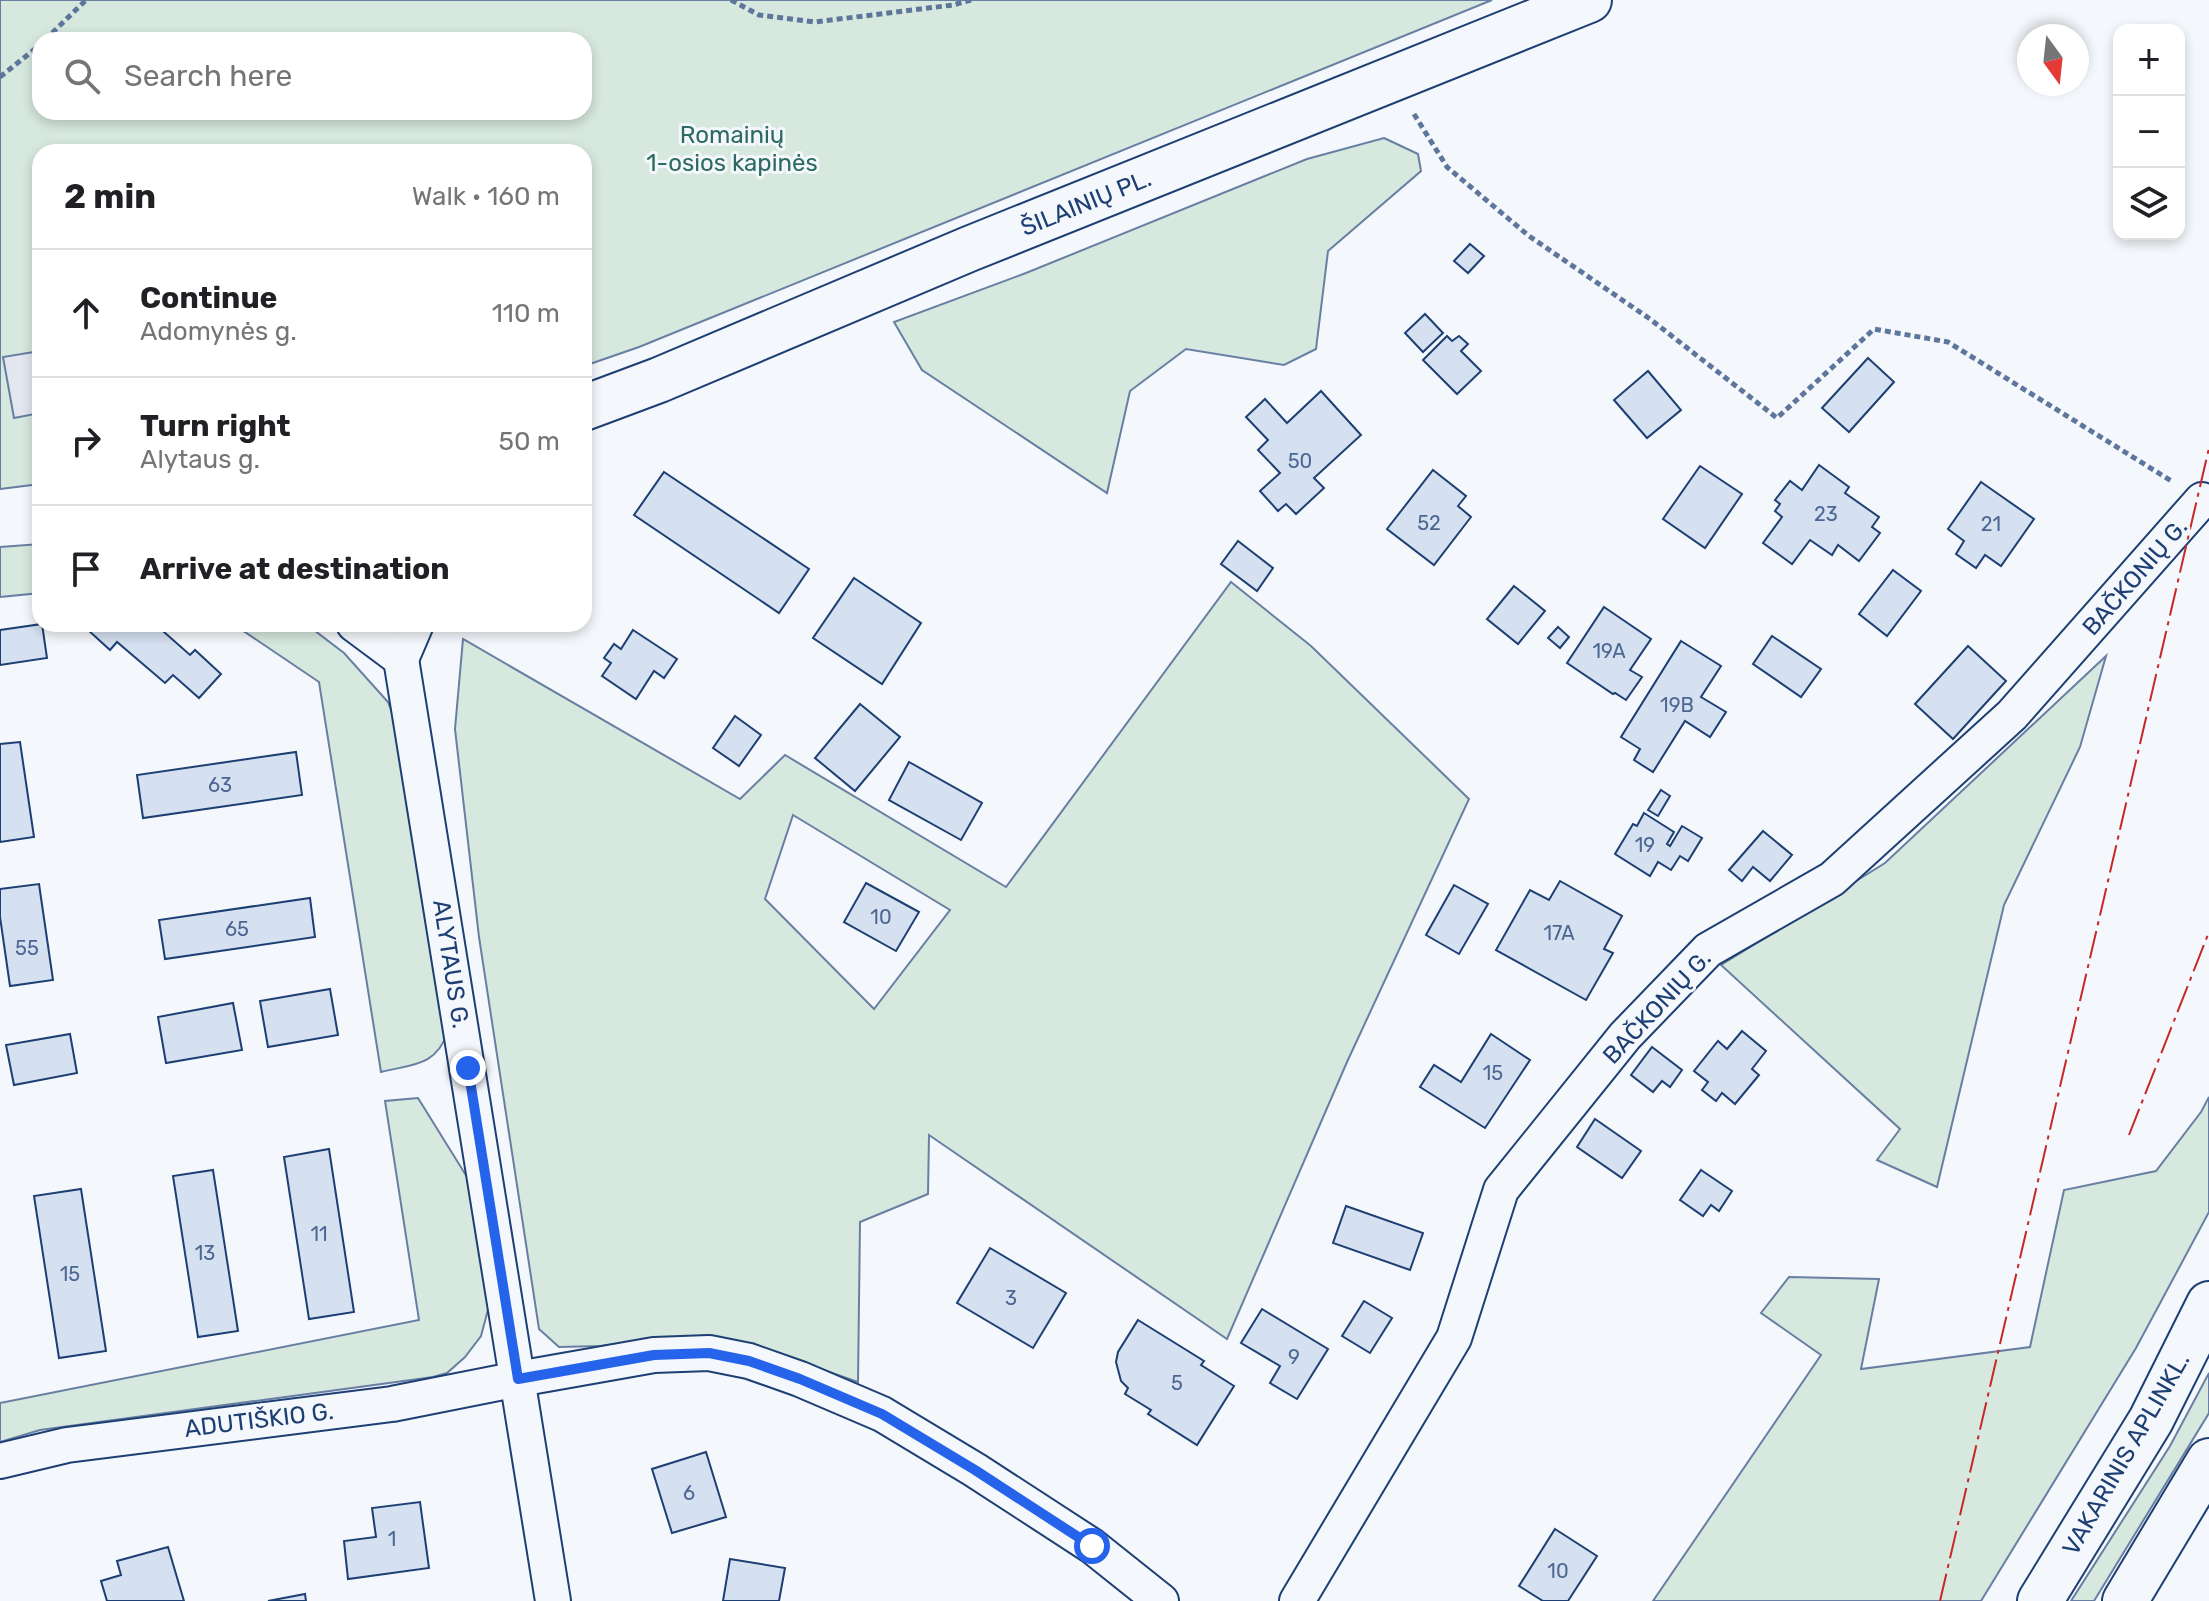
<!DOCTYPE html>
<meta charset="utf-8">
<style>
:root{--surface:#fff;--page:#f2f2f2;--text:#202124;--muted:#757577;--line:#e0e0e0}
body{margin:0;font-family:Rubik,sans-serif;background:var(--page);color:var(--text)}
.controls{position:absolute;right:24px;top:24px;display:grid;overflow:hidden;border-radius:16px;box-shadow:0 4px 12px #0003}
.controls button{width:72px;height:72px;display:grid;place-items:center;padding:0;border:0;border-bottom:2px solid var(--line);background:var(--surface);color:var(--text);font:40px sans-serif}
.compass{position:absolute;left:2017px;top:24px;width:72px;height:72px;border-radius:50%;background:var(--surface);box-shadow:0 4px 12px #0003;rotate:165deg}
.stop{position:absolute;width:24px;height:24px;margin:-18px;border:6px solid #2563eb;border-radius:50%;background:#fff}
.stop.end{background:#2563eb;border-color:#fff;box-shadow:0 2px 8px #0008}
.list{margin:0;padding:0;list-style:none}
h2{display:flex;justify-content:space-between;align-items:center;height:104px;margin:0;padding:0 32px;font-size:34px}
h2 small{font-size:26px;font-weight:400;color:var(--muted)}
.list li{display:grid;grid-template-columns:52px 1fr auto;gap:24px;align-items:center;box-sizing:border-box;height:128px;padding:0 32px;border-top:2px solid var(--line)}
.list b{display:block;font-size:30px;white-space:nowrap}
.list p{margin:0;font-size:26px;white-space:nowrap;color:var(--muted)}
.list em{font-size:26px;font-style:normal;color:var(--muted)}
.icon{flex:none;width:44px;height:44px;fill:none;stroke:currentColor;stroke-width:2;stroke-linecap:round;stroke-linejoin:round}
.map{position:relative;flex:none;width:2209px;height:1601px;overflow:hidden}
.search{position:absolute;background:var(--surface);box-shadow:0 4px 12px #0003;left:32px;top:32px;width:560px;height:88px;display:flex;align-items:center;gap:20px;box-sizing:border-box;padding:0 28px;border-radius:24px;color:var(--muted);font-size:30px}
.panel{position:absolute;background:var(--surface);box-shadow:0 4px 12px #0003;left:32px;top:144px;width:560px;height:488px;border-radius:24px}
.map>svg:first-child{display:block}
.green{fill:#d7e8df;stroke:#687fa3;stroke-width:2;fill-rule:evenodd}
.parking{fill:#e3e8f0;stroke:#687fa3;stroke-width:2}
.building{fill:#d5e0f0;stroke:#1d3f73;stroke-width:2}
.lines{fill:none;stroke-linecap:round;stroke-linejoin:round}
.street-casing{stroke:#1d3f73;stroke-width:38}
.secondary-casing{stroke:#1d3f73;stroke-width:48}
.highway-casing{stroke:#1d3f73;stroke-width:48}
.path{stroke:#5e769c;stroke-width:5;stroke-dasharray:6 4;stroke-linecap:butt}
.street{stroke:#f4f7fb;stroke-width:34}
.secondary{stroke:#f4f7fb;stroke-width:44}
.highway{stroke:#f4f7fb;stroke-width:44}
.power{stroke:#c62828;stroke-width:2;stroke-dasharray:28 6 4 6;stroke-linecap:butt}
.route{stroke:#2563eb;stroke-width:10}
.labels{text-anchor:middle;stroke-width:6;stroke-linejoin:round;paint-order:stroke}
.number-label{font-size:20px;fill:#4b6792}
.park-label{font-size:24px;fill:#2c6c60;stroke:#f4f7fb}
.street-label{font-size:24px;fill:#1d3f73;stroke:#f4f7fb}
</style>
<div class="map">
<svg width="2209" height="1601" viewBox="0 0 2209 1601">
<rect width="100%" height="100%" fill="#f4f7fb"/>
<!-- green -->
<g class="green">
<path d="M 0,0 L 1492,0 L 639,347 L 584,366 L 584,152 L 40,152 L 40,484 L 0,489 ZM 40,40 L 584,40 L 584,112 L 40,112 Z"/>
<polygon points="1384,138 1418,154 1421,171 1328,251 1316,349 1284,365 1186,349 1130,391 1107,493 922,370 894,322 1026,273 1307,159"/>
<polygon points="40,544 40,593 0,597 0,547"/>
<path d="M 1231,582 L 1311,646 L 1469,799 L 1347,1062 L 1227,1339 L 929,1135 L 928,1194 L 860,1222 L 858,1382 L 752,1345 L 668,1338 L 601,1346 L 559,1347 L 539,1329 L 479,937 L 455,729 L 463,639 L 740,799 L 785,755 L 1006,887 ZM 793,815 L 950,910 L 874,1009 L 765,899 Z"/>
<path d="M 233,624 L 306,624 L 344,653 L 388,702 L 403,741 L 448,1032 C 435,1067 413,1064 381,1072 L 319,682 Z"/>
<polygon points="2106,656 2080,747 2004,905 1937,1187 1877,1160 1900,1129 1721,965 1885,863"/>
<polygon points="2209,1097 2209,1212 2136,1348 1981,1601 1653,1601 1821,1355 1761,1313 1789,1277 1879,1279 1861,1369 2030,1347 2064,1190 2156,1171 2201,1112"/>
<polygon points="418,1098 472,1185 489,1306 481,1336 465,1357 447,1373 433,1377 40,1430 0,1442 0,1403 419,1320 385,1101"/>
<polygon points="2209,1373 2209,1413 2094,1601 2071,1601 2170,1446"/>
</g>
<!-- parking -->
<polygon class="parking" points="40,351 40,413 14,418 3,357"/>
<!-- building -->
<g class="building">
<polygon points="1470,244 1484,256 1468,273 1454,261"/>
<polygon points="1425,314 1443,333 1423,352 1405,333"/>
<polygon points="1447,336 1452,341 1459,336 1468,344 1461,351 1481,371 1457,394 1423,360"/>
<polygon points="1868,358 1894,382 1849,432 1822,408"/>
<polygon points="1648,371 1681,410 1647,438 1614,400"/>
<polygon points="1321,391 1361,435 1314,478 1324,488 1296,514 1286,504 1278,511 1260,491 1280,473 1258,450 1268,440 1246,417 1265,399 1287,423"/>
<polygon points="1819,465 1849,487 1845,493 1879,517 1872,527 1880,533 1859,561 1838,545 1832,555 1810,540 1792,564 1763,543 1782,517 1775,511 1780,504 1775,500 1790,481 1802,490"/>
<polygon points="1700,466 1742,494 1705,548 1663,519"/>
<polygon points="1433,470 1466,496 1458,506 1471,517 1434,565 1387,529"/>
<polygon points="664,472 809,569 779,613 634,515"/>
<polygon points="1981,482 2034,519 2001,566 1985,555 1976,568 1956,554 1964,541 1948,529"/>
<polygon points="1238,541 1273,568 1257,591 1221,564"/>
<polygon points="1893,570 1921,591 1887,636 1859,614"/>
<polygon points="854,578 921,623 882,684 813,638"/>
<polygon points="1514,586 1545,611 1518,644 1487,619"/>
<polygon points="1604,607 1651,639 1630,670 1642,677 1626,700 1615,693 1613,694 1567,663"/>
<polygon points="42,624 47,658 0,665 0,630"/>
<polygon points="93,624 155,624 190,655 195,650 221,674 199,698 173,675 165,683 117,642 110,650 88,630"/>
<polygon points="1558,627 1569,637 1560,648 1548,638"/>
<polygon points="633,630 677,659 664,678 654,671 636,699 602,676 611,663 604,658 614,644 621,649"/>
<polygon points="1772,636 1821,669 1801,697 1753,664"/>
<polygon points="1681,641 1721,666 1701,697 1726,712 1710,737 1685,721 1653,772 1634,760 1640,749 1621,737"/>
<polygon points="1968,646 2006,681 1953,739 1915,704"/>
<polygon points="860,704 900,737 855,791 815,758"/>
<polygon points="735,716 761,735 739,766 713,748"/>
<polygon points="20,742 34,837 0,842 0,744"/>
<polygon points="296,752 302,795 143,818 137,775"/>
<polygon points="909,762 982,803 961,840 889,800"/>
<polygon points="1661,790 1670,796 1658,816 1648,810"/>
<polygon points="1644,813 1674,832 1667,844 1670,846 1682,826 1702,838 1688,861 1680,856 1671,870 1658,862 1650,876 1615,854 1633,824 1637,826"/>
<polygon points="1763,831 1792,855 1770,881 1753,867 1742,881 1729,870"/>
<polygon points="1560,881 1622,916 1604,949 1613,953 1586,1000 1496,950 1530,890 1549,900"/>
<polygon points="866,883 919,912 896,951 844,922"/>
<polygon points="39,884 53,980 10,986 0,917 0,889"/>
<polygon points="1454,885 1488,904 1459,954 1426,935"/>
<polygon points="310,898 315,937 165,959 159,920"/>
<polygon points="330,989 338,1035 268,1047 260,1001"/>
<polygon points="233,1003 242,1050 166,1063 158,1017"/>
<polygon points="1742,1031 1766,1051 1752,1069 1759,1075 1735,1104 1722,1093 1716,1101 1702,1090 1708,1082 1694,1071 1718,1041 1727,1049"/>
<polygon points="70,1034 77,1073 14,1085 6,1045"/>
<polygon points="1491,1034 1530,1060 1485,1128 1420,1087 1434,1065 1461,1082"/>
<polygon points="1652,1047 1682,1070 1670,1087 1662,1081 1653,1092 1631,1075"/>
<polygon points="1595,1119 1641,1151 1622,1178 1577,1147"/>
<polygon points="329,1149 354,1312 309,1319 284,1157"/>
<polygon points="213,1170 238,1331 198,1337 173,1176"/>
<polygon points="1701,1170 1732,1191 1719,1211 1711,1205 1703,1216 1680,1200"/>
<polygon points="81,1189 106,1351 59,1358 34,1196"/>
<polygon points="1346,1206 1423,1233 1410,1270 1333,1243"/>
<polygon points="990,1248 1066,1293 1033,1348 957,1303"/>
<polygon points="1364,1301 1392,1318 1370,1353 1342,1336"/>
<polygon points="1262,1309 1328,1349 1297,1399 1270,1383 1280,1366 1241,1343"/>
<polygon points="1138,1320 1204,1361 1201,1365 1234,1386 1197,1445 1148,1414 1151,1410 1125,1394 1128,1388 1121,1381 1116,1362 1118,1352"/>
<polygon points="706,1452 726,1517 672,1533 652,1469"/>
<polygon points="420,1502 429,1568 348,1579 344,1541 376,1537 372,1508"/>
<polygon points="1555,1529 1597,1556 1568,1601 1543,1601 1519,1586"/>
<polygon points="168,1547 184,1601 107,1601 101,1581 121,1575 117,1561"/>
<polygon points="730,1559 785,1568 779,1601 723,1601"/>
<polygon points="305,1594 306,1601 268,1601"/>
</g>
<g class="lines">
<defs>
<g id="street">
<polyline points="354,624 401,659 416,624"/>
<polyline points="401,659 553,1601"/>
<polyline points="0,1461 67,1445 392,1404 518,1379 654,1355 709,1353 749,1361 800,1379 882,1414 975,1470 1092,1546 1161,1601"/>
<polyline points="1297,1601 1454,1338 1501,1190 1625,1036 1708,950 1832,879 2012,715 2202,500"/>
</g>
<polyline id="secondary" points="584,408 659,380 969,249 1589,0"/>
<g id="highway">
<polyline points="2040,1601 2151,1420 2209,1304"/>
<polyline points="2125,1601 2209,1461"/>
</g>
</defs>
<!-- street casing -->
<use href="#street" class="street-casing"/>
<!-- secondary casing -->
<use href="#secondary" class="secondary-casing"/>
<!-- highway casing -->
<use href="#highway" class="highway-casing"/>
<!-- path -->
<g class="path">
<polyline points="731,0 759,15 815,22 953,5 971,0"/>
<polyline points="45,40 86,0"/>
<polyline points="0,77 40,45"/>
<polyline points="1414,114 1447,167 1529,236 1650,319 1777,418 1874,329 1948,342 2173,482"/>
</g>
<!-- street -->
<use href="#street" class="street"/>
<!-- secondary -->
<use href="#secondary" class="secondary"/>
<!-- highway -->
<use href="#highway" class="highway"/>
<!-- power -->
<g class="power">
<polyline points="2129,1135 2209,932"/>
<polyline points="1940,1601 2209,448"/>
</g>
</g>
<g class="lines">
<!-- route -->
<polyline class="route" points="468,1068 518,1379 654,1355 709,1353 749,1361 800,1379 882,1414 975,1470 1092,1546"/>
</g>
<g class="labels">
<!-- number labels -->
<g class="number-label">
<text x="1300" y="468">50</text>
<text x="1826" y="521">23</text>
<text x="1429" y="530">52</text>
<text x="1991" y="531">21</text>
<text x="1609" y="658">19A</text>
<text x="1677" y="712">19B</text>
<text x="220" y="792">63</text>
<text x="1645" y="852">19</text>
<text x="881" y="924">10</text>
<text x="237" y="936">65</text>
<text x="1559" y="940">17A</text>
<text x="27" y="955">55</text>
<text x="1493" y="1080">15</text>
<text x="319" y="1241">11</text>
<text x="205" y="1260">13</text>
<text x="70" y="1281">15</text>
<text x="1011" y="1305">3</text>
<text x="1294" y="1364">9</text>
<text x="1177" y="1390">5</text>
<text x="689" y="1500">6</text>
<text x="392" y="1546">1</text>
<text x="1558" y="1578">10</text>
</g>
<!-- park labels -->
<g class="park-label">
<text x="732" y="143">Romainių<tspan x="732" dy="28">1-osios kapinės</tspan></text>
</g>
<!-- street labels -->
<g class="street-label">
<text transform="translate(1086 203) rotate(-22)" y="8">ŠILAINIŲ PL.</text>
<text transform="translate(2135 577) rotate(-49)" y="8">BAČKONIŲ G.</text>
<text transform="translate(451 964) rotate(81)" y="8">ALYTAUS G.</text>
<text transform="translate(1657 1007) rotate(-47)" y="8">BAČKONIŲ G.</text>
<text transform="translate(259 1420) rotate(-7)" y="8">ADUTIŠKIO G.</text>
<text transform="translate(2126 1454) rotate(-60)" y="8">VAKARINIS APLINKL.</text>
</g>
</g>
</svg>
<div class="controls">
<button>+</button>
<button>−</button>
<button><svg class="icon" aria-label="layers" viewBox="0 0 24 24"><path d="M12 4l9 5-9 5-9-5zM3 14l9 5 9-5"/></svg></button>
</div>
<svg class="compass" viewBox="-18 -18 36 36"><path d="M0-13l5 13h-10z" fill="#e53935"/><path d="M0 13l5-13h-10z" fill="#757577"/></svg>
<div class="stop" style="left:1092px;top:1546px"></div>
<div class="stop end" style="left:468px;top:1068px"></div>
<div class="search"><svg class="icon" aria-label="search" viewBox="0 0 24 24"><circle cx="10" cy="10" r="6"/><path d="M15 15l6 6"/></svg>Search here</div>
<section class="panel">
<h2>2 min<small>Walk · 160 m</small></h2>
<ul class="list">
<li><svg class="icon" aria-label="ahead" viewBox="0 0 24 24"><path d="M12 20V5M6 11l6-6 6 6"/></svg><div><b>Continue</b><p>Adomynės g.</p></div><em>110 m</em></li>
<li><svg class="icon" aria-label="right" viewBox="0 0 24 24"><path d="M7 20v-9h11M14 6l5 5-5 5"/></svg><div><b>Turn right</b><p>Alytaus g.</p></div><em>50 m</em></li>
<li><svg class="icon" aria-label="arrive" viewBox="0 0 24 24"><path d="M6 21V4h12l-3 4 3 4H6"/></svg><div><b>Arrive at destination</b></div></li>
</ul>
</section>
</div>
